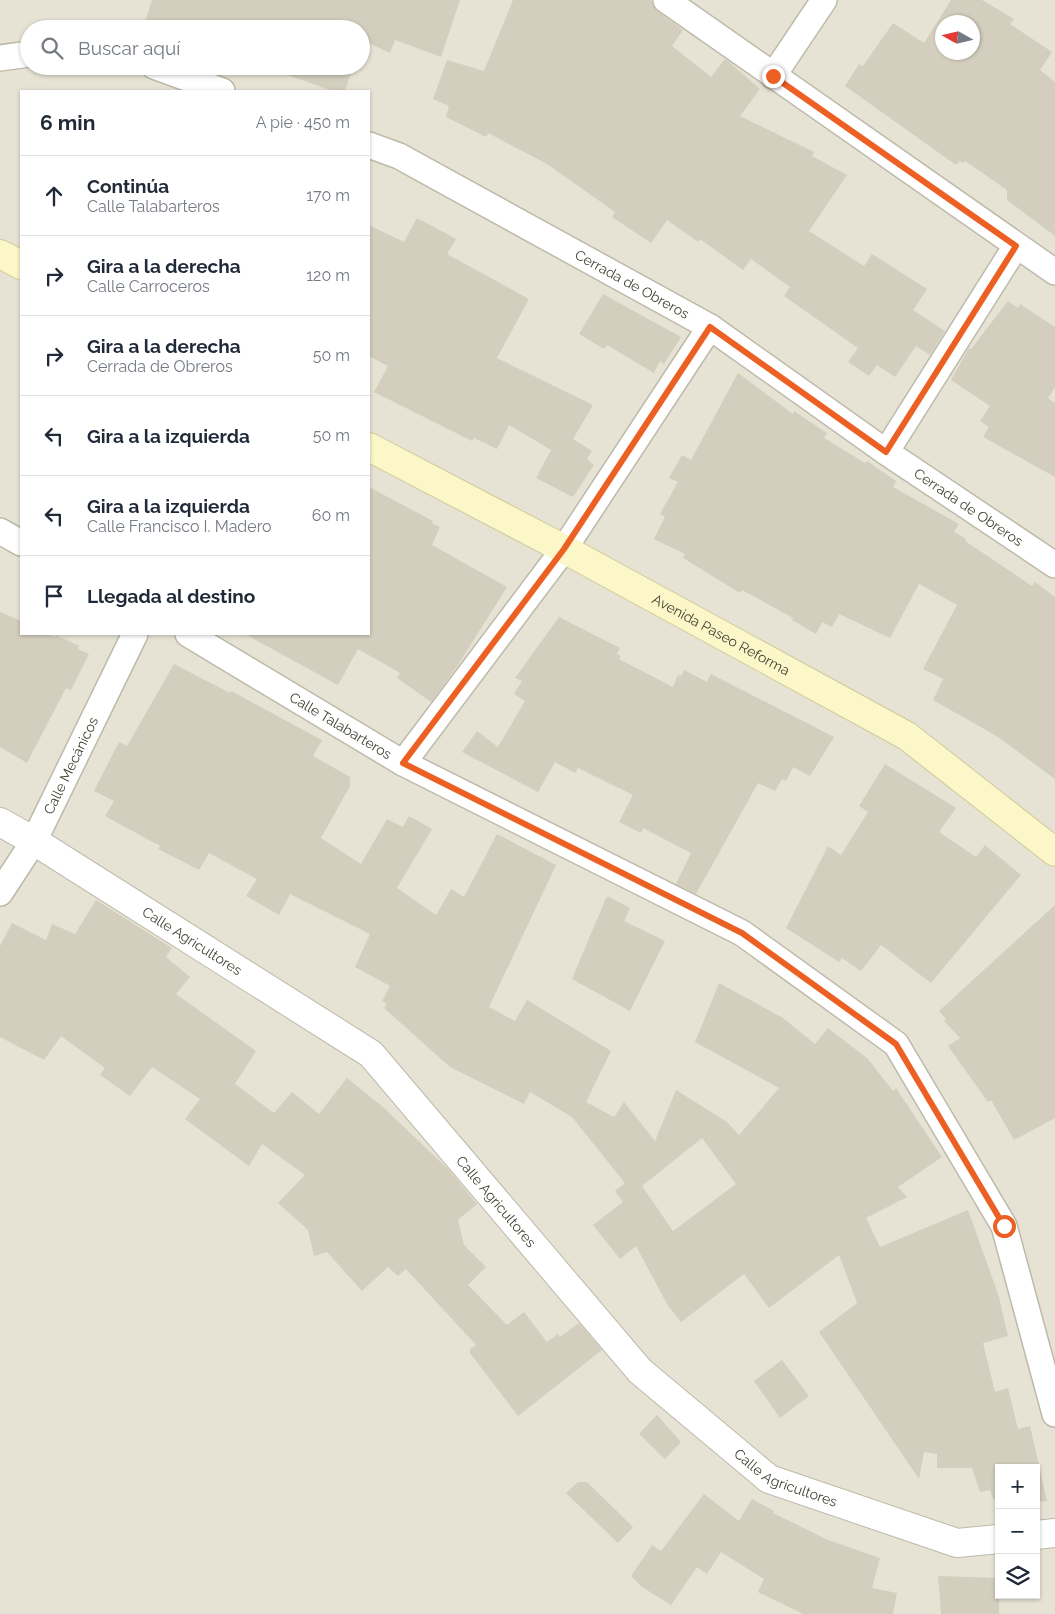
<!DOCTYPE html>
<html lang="es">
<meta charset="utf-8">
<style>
:root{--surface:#fff;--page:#f2f2f3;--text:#1f2937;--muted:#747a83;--line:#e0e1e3}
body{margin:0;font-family:Raleway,sans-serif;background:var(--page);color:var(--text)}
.controls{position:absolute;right:15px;bottom:15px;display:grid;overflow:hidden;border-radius:0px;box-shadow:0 1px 4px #0004}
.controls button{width:45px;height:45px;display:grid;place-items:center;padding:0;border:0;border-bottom:1px solid var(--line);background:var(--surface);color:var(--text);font:25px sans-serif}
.compass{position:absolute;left:935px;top:15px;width:45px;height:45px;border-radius:50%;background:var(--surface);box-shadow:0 1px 4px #0004;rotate:278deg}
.stop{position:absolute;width:15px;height:15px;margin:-11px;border:4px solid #ed6023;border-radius:50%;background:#fff}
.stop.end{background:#ed6023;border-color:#fff;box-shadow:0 1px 5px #0008}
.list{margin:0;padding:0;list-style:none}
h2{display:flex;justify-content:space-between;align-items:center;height:65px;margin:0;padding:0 20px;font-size:21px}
h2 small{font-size:16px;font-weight:400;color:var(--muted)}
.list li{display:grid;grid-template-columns:32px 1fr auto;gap:15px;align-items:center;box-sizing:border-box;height:80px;padding:0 20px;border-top:1px solid var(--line)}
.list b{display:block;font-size:19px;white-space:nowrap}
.list p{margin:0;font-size:16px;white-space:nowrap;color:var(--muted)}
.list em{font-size:16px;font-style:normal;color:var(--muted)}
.icon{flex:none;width:28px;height:28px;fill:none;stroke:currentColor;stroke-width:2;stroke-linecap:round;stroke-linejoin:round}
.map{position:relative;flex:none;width:1055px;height:1614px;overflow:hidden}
.search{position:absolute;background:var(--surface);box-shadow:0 1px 4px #0004;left:20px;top:20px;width:350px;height:55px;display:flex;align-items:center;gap:12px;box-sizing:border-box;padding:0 18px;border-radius:28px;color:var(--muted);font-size:19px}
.panel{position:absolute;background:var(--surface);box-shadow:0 1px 4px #0004;left:20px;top:90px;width:350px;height:545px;border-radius:0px}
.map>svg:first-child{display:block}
.residential{fill:#e6e3d5;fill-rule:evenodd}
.building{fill:#d3cebd;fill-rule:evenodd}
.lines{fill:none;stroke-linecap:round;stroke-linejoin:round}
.minor-casing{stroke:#bdbaaa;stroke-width:28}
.tertiary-casing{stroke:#bdbaaa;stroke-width:30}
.secondary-casing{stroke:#d0c999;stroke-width:30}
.minor{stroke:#fff;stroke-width:25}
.tertiary{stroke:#fff;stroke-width:28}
.secondary{stroke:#fbf7c8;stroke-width:28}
.route{stroke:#ed6023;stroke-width:6}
.labels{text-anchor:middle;stroke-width:4.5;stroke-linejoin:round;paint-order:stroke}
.street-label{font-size:14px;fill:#454236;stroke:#fff}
</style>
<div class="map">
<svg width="1055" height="1614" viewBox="0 0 1055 1614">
<rect width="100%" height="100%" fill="#f2f1e7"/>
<!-- residential -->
<path class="residential" d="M 0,0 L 1055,0 L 1055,1614 L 0,1614 ZM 942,22 L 972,22 L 972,52 L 942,52 ZM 29,29 L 361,29 L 361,66 L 29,66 ZM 21,91 L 369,91 L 369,634 L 21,634 ZM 999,1468 L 1036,1468 L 1036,1595 L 999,1595 Z"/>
<!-- building -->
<g class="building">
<polygon points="152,0 460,0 441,57 395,40 390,53 362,40 361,42 361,29 143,29"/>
<polygon points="513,0 651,0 657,11 683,30 672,46 711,77 725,59 729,62 760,89 740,116 814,152 812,156 847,175 809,231 864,266 872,254 927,289 913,310 945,331 930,355 916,346 895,377 877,365 869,376 848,362 858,348 784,296 790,287 751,259 743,270 700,239 698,242 667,220 651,243 612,217 615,212 547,164 488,133 486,137 446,117 449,106 433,99 447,60 484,71"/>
<path d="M 951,0 L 982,0 L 1014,19 L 1010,24 L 1052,52 L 1040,70 L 1055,82 L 1055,236 L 1007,200 L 1007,190 L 965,161 L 963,163 L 960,161 L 956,165 L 845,86 L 859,64 L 863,66 L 893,23 L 924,43 ZM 942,22 L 972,22 L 972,52 L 942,52 Z"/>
<polygon points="262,66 353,66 345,91 333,91"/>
<polygon points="417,218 456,239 447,254 529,299 497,358 593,405 573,439 592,451 587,459 594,465 573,497 536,478 551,450 509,425 497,449 474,438 472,441 374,392 388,366 369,356 369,225 404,242"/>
<polygon points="603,294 681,337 664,364 660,361 654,373 607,345 604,349 579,334"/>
<polygon points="1008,301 1018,308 1020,304 1055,327 1055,387 1048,398 1055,403 1055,477 983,437 989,427 980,421 990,406 951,380 969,348 971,349"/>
<polygon points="738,373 793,414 794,411 827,433 824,438 865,463 867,461 896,481 893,487 959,524 954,532 966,539 965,541 1032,586 1035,582 1055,597 1055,779 998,737 933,700 943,679 923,669 957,605 919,584 890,638 839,614 832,627 822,622 816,634 792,620 793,618 742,590 740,593 683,558 685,554 654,539 665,517 660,514 678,482 669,478 682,455 691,460"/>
<polygon points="369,487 433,521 432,523 440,527 432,545 507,587 456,668 431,702 397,678 400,673 358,649 338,685 245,634 369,634"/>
<polygon points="0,612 21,621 21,634 48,634 55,637 56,635 79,646 78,649 89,654 71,690 66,688 27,763 0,747"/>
<polygon points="559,617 620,648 617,654 621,656 619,659 673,687 678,675 681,676 684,670 707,682 711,674 834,737 810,776 793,767 786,781 782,779 775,791 758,783 696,894 676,884 691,853 643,828 641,833 619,822 633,795 578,768 575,773 555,762 538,792 462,752 477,731 498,747 525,701 514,694 522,681 515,678"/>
<path d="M 174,664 L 230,693 L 231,691 L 322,740 L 313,756 L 350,777 L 350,786 L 321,838 L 361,864 L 387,819 L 403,827 L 409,816 L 432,829 L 397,888 L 436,915 L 451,889 L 464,897 L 497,834 L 556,865 L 489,1007 L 515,1021 L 527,1000 L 611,1051 L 586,1102 L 614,1117 L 624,1102 L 655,1141 L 676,1090 L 727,1122 L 739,1135 L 779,1088 L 695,1042 L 719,983 L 783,1018 L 815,1044 L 828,1028 L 868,1059 L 893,1091 L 896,1088 L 942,1157 L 898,1187 L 907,1197 L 866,1218 L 880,1247 L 968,1210 L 999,1297 L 1008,1336 L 983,1343 L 995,1392 L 1008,1388 L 1018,1429 L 1030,1426 L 1047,1501 L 1036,1502 L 1036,1468 L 999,1468 L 999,1499 L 993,1499 L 990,1490 L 980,1492 L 972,1468 L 937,1468 L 937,1454 L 924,1452 L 919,1479 L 819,1332 L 857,1303 L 839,1255 L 769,1308 L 744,1274 L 681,1322 L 667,1304 L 636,1246 L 620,1259 L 593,1225 L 623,1202 L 615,1191 L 625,1183 L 572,1117 L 530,1092 L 524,1104 L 450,1067 L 384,1008 L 387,1004 L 382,1001 L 390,986 L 355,967 L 370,934 L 290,894 L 279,915 L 246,896 L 257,879 L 209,853 L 199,870 L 158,849 L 160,846 L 105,816 L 114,801 L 94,791 L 119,742 L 127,746 ZM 702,1138 L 736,1184 L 673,1231 L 642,1186 Z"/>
<polygon points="885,764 956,808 939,832 976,857 985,845 1021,875 931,983 881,945 861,971 842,958 839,962 786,928 828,846 841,855 868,812 859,806"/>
<polygon points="609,897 630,908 624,921 665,941 630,1011 572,979 606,898"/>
<polygon points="96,900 172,948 166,957 190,977 176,994 256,1051 235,1084 274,1113 292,1092 319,1114 347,1078 383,1107 448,1169 477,1204 458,1220 464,1245 486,1267 468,1285 507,1325 524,1312 547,1342 558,1334 560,1337 579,1323 602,1350 518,1416 470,1353 470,1349 476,1345 406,1269 398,1276 388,1267 362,1291 327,1252 314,1256 308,1230 278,1203 305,1175 262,1144 249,1166 185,1119 200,1099 152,1067 130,1096 100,1075 105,1068 61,1036 44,1060 0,1037 0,946 12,923 46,940 52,924 75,934"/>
<polygon points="1055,905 1055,1118 1014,1140 991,1100 988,1102 948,1046 960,1038 944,1021 946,1019 939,1011"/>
<polygon points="782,1360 809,1396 780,1418 754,1381"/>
<polygon points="657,1415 681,1442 665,1459 639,1434"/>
<polygon points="578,1482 587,1482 633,1527 618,1543 566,1493"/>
<polygon points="704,1494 739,1521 752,1499 774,1511 773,1513 828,1540 880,1558 872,1588 897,1593 893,1614 803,1614 758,1592 764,1579 721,1552 707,1574 697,1567 671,1605 642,1587 631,1576 652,1545 661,1551"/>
<polygon points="938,1576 999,1578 999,1614 941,1614"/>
</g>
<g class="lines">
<defs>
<g id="minor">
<polyline points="666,0 1055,272"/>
<polyline points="0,58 29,54"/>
<polyline points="154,66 222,91"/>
<polyline points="773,76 824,0"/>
<path id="s1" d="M 369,145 L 399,156 L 710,327 L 886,452 L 1055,565"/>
<polyline points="886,452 1016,246"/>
<polyline points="0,531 21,543"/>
<path id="s2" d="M 188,634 L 403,763 L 742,933 L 896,1044 L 1004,1226 L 1055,1414"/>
<polyline points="403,763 564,549 710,327"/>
<path id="s3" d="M 0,893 L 34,841 L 135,634"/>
</g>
<g id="tertiary">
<path id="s4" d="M 0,822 L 34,841 L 371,1054 L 640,1371 L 769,1479 L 957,1543 L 999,1539"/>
<polyline points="1036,1535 1055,1533"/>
</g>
<g id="secondary">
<polyline points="0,254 21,265"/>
<path id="s5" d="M 369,447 L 564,549 L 907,736 L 1055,852"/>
</g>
</defs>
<!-- minor casing -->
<use href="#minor" class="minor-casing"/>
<!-- tertiary casing -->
<use href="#tertiary" class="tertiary-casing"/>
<!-- secondary casing -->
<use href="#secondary" class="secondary-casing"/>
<!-- minor -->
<use href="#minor" class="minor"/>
<!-- tertiary -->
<use href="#tertiary" class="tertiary"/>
<!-- secondary -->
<use href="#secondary" class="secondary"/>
</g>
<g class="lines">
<!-- route -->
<polyline class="route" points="773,76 1016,246 886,452 710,327 564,549 403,763 742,933 896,1044 1004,1226"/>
</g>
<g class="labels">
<!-- street labels -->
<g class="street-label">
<text dy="5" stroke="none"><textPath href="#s1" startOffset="298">Cerrada de Obreros</textPath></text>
<text dy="5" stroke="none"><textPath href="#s1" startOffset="702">Cerrada de Obreros</textPath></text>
<text dy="5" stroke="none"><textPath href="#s5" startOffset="399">Avenida Paseo Reforma</textPath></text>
<text dy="5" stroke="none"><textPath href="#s2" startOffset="178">Calle Talabarteros</textPath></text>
<text dy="5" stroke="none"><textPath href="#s3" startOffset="146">Calle Mecánicos</textPath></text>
<text dy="5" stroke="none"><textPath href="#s4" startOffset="226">Calle Agricultores</textPath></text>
<text dy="5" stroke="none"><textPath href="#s4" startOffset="631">Calle Agricultores</textPath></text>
<text dy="5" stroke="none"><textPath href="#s4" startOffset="1036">Calle Agricultores</textPath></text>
</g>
</g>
</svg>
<div class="controls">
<button>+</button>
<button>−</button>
<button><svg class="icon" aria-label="layers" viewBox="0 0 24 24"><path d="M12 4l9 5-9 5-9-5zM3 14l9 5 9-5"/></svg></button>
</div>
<svg class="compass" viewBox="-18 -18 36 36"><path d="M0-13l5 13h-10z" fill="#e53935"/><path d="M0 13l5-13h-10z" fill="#747a83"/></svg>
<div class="stop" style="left:1004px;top:1226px"></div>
<div class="stop end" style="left:773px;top:76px"></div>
<div class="search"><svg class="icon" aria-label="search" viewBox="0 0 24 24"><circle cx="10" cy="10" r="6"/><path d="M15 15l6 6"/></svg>Buscar aquí</div>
<section class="panel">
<h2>6 min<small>A pie · 450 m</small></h2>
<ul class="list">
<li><svg class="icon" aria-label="ahead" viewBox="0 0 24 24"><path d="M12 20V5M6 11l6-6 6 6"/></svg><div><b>Continúa</b><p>Calle Talabarteros</p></div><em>170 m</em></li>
<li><svg class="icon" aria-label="right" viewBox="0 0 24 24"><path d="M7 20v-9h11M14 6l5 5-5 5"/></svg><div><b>Gira a la derecha</b><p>Calle Carroceros</p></div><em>120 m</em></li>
<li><svg class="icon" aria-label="right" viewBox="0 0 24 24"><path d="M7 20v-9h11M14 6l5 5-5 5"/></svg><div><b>Gira a la derecha</b><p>Cerrada de Obreros</p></div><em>50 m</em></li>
<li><svg class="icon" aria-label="left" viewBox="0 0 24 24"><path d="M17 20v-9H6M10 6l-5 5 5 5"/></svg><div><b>Gira a la izquierda</b></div><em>50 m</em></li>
<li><svg class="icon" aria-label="left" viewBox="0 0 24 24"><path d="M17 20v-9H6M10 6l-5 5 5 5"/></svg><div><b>Gira a la izquierda</b><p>Calle Francisco I. Madero</p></div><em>60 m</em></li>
<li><svg class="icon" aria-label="arrive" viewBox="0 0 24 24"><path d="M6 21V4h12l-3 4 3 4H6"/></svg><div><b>Llegada al destino</b></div></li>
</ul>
</section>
</div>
